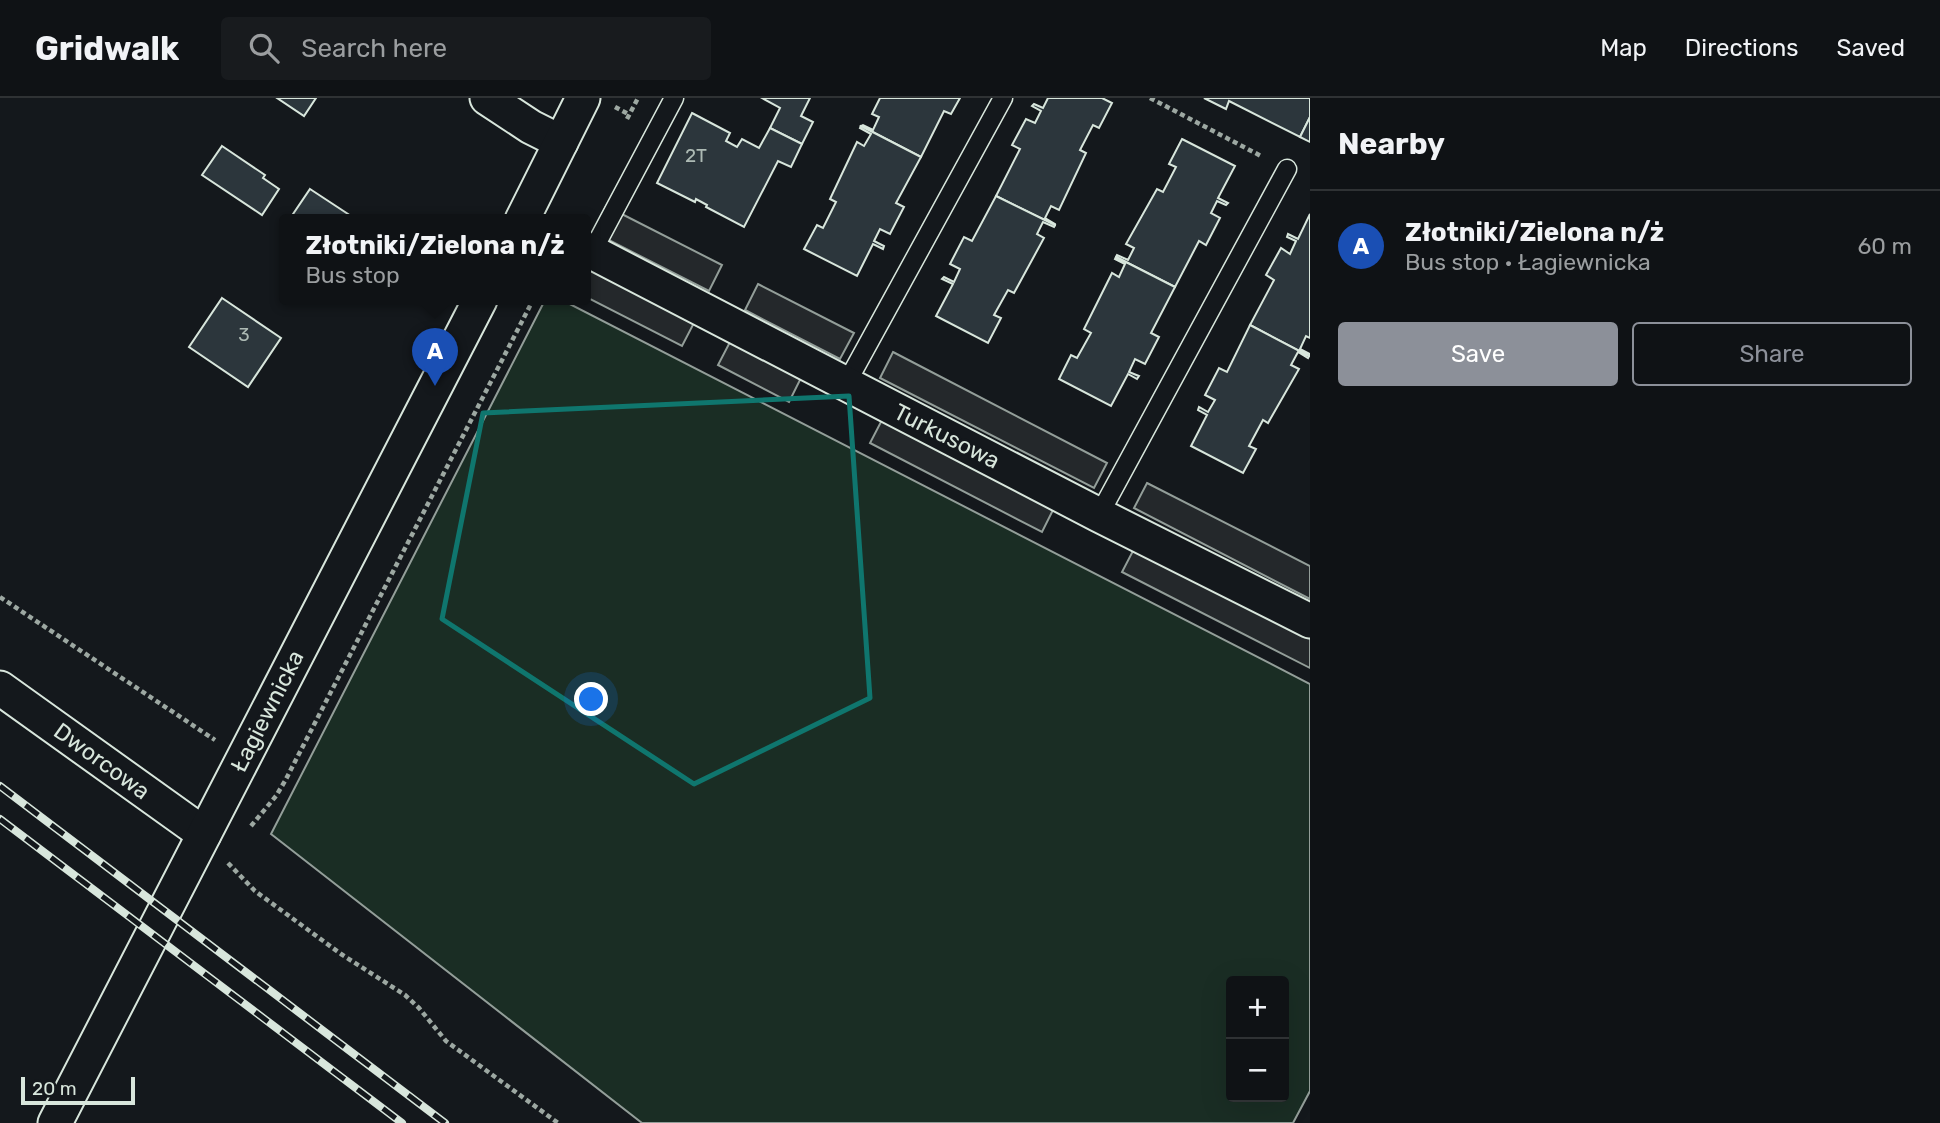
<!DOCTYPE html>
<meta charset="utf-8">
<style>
:root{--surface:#0f1215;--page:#181b1e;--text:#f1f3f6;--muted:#9b9ea0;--line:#2f3234;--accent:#8c9099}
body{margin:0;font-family:Rubik,sans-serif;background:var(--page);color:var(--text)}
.controls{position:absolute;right:21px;bottom:21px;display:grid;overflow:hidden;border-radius:7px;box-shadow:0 7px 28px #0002}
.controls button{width:63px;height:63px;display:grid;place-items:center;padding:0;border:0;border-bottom:2px solid var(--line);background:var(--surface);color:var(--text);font:35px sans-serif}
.scale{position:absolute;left:21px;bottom:18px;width:114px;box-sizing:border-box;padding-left:7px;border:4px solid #d8e6dc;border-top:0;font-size:19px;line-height:24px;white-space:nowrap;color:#d8e6dc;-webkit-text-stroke:5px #14181c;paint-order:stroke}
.you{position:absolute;left:592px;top:602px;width:24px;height:24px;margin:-18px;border:5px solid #fff;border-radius:50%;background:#1a73e8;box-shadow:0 0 0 10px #1a73e833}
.badge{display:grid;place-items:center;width:46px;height:46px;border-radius:50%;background:var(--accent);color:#fff;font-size:23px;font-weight:700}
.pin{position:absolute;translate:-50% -58px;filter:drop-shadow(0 2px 4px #0008)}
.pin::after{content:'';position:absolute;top:37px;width:24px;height:21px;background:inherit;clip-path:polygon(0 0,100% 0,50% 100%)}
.popup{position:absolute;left:279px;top:116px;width:312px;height:91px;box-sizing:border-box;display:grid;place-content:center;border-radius:7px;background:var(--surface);filter:drop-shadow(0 2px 5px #0005);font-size:23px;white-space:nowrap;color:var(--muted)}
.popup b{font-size:26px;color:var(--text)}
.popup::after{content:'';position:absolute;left:50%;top:100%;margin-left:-14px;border:14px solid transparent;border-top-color:var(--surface)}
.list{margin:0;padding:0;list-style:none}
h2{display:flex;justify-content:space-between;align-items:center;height:91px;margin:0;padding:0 28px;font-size:30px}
h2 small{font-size:23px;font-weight:400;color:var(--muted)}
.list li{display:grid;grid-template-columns:46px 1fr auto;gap:21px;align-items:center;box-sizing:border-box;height:112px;padding:0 28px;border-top:2px solid var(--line)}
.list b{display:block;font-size:26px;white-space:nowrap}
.list p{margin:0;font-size:23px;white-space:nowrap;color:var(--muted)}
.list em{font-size:23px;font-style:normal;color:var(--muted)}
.actions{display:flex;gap:14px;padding:21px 28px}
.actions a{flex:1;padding:16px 0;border:2px solid var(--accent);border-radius:7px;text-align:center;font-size:24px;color:var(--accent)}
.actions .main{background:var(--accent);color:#fff}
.icon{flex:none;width:38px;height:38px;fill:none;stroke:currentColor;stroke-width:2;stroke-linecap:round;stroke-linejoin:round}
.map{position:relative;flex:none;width:1310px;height:1025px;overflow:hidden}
header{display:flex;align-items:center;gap:42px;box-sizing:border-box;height:98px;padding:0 35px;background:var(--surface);border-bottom:2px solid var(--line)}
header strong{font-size:33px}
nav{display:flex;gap:38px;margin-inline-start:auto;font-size:24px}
.search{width:490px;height:63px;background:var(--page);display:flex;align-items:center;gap:18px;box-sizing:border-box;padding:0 24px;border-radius:7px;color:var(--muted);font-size:26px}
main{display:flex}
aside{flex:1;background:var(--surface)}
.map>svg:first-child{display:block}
.green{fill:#1a2d24;stroke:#939e99;stroke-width:2;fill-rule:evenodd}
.parking{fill:#24282b;stroke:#939e99;stroke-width:2}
.building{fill:#2c363c;stroke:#d8e6dc;stroke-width:2}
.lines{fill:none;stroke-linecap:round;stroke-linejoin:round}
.service-casing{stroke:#d8e6dc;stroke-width:21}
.minor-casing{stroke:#d8e6dc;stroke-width:37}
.path{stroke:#9da8a2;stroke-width:4.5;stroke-dasharray:5 3.5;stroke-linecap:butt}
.service{stroke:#14181c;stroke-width:18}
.minor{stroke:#14181c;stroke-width:33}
.rail-casing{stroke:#d8e6dc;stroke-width:8}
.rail{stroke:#14181c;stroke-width:5;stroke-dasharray:16;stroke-linecap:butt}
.marked{fill:none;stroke:#0f766e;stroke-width:5;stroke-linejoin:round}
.labels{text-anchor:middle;stroke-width:5;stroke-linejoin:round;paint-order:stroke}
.number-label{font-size:19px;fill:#adbab4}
.street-label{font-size:23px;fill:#d8e6dc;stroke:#14181c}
</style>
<header>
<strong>Gridwalk</strong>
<div class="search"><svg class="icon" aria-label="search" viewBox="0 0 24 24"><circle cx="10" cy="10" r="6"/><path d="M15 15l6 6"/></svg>Search here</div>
<nav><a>Map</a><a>Directions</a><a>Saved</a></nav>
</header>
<main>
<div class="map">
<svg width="1310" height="1025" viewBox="0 0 1310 1025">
<rect width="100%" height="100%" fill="#14181c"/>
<!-- green -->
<path class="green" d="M 545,202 L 562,202 L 1310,586 L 1310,993 L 1293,1025 L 642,1025 L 271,736 ZM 1231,883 L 1284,883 L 1284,999 L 1231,999 Z"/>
<!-- parking -->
<g class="parking">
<polygon points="606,108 722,167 709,193 593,134"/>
<polygon points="586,167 695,223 682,248 586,199"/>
<polygon points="758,186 854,235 840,261 745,212"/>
<polygon points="731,242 802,278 789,304 718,267"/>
<polygon points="893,254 1107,365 1094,390 880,280"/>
<polygon points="883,320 1055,408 1042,434 870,345"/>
<polygon points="1147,385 1310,468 1310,501 1134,410"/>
<polygon points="1135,449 1310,538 1310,570 1122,474"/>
</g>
<!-- building -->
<g class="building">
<polygon points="277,0 316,0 304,18"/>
<polygon points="762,0 810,0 801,18 813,24 802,46 770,30 780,10"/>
<polygon points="880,0 960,0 951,16 944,13 921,59 861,28 863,27 873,32 879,19 872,16"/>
<polygon points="1048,0 1102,0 1112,5 1099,30 1093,27 1080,52 1086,55 1059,112 1051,108 1045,120 1055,126 1055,127 996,98 1020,51 1012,47 1026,21 1035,25 1041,13 1032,8 1034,6 1043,10"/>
<polygon points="1204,0 1310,0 1310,19 1300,39 1229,3 1226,11"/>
<polygon points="692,15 730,35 726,43 737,49 742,41 759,50 770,30 802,46 791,69 778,63 744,129 706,109 707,107 696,101 695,104 657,85"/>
<polygon points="1310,19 1310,44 1300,39"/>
<polygon points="861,28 921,59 896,105 904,109 890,136 880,131 874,143 884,148 883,151 873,146 857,178 804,151 817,127 823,130 836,104 830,101 857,44 864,48 871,36 860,30"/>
<polygon points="1182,41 1235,68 1218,100 1228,105 1226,107 1217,103 1211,115 1220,120 1206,147 1199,143 1175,189 1116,159 1117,157 1128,162 1134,150 1126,146 1157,91 1163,94 1176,69 1169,66"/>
<polygon points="222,48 265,77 263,80 279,91 262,117 202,77"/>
<polygon points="310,91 351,118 348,122 289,122"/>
<polygon points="996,98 1055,127 1054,129 1043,124 1037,136 1044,140 1014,195 1008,192 994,217 1001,220 988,245 936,218 953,186 942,181 944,179 954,184 960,171 950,166 964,139 972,143"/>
<polygon points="1310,116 1310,240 1306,238 1300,251 1310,256 1309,258 1250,227 1274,182 1266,177 1281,150 1290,156 1296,143 1287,139 1288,136 1298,141"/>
<polygon points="1116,159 1175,189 1151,235 1159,239 1145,266 1135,261 1129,274 1139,278 1137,281 1128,276 1111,308 1059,281 1071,257 1077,260 1091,235 1084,231 1112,175 1119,179 1125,166 1115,161"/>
<polygon points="222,200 281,240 248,289 189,249"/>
<polygon points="1250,227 1309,258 1308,260 1298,254 1291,267 1299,271 1268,325 1263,322 1249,348 1256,351 1243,375 1191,348 1207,317 1198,312 1199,309 1208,314 1215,302 1205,297 1219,270 1227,274"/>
</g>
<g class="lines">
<defs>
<g id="service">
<polyline points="592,154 674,0"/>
<polyline points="846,286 1003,0"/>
<polyline points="1099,417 1287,71"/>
</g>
<g id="minor">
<polyline points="487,0 531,29 561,44"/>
<polyline points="522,122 583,0"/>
<polyline points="586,151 1099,417 1310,523"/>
<polyline points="0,590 204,736"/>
<polyline points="55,1025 480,202"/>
</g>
</defs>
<!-- service casing -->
<use href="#service" class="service-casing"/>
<!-- minor casing -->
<use href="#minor" class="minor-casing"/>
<!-- path -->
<g class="path">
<polyline points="1150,0 1263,59"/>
<polyline points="615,9 630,17"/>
<polyline points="627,21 638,0"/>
<polyline points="0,499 215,642"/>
<polyline points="251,728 276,698 285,683 533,202"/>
<polyline points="228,765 255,793 341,856 405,897 419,910 446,943 558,1025"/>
</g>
<!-- service -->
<use href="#service" class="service"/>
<!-- minor -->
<use href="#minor" class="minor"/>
<defs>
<g id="rail">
<polyline points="0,688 445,1025"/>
<polyline points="0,721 402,1025"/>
</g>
</defs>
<!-- rail casing -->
<use href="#rail" class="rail-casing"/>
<!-- rail -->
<use href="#rail" class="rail"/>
</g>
<!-- marked area -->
<path class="marked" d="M 849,298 L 870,600 L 694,686 L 442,521 L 483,315 Z"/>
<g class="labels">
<!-- number labels -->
<g class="number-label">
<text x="696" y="64">2T</text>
<text x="244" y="243">3</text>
</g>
<!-- street labels -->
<g class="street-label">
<text transform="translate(947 338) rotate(27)" y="8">Turkusowa</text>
<text transform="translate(267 613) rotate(-63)" y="8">Łagiewnicka</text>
<text transform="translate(102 663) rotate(36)" y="8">Dworcowa</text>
</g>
</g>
</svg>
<div class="controls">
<button>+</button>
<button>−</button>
</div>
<div class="scale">20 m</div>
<div class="you"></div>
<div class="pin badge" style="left:435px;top:288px;background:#1a4fb4">A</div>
<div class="popup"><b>Złotniki/Zielona n/ż</b>Bus stop</div>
</div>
<aside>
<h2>Nearby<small></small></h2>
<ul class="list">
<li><span class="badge" style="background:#1a4fb4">A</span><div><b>Złotniki/Zielona n/ż</b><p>Bus stop · Łagiewnicka</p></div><em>60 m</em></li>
</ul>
<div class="actions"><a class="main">Save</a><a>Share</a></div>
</aside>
</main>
